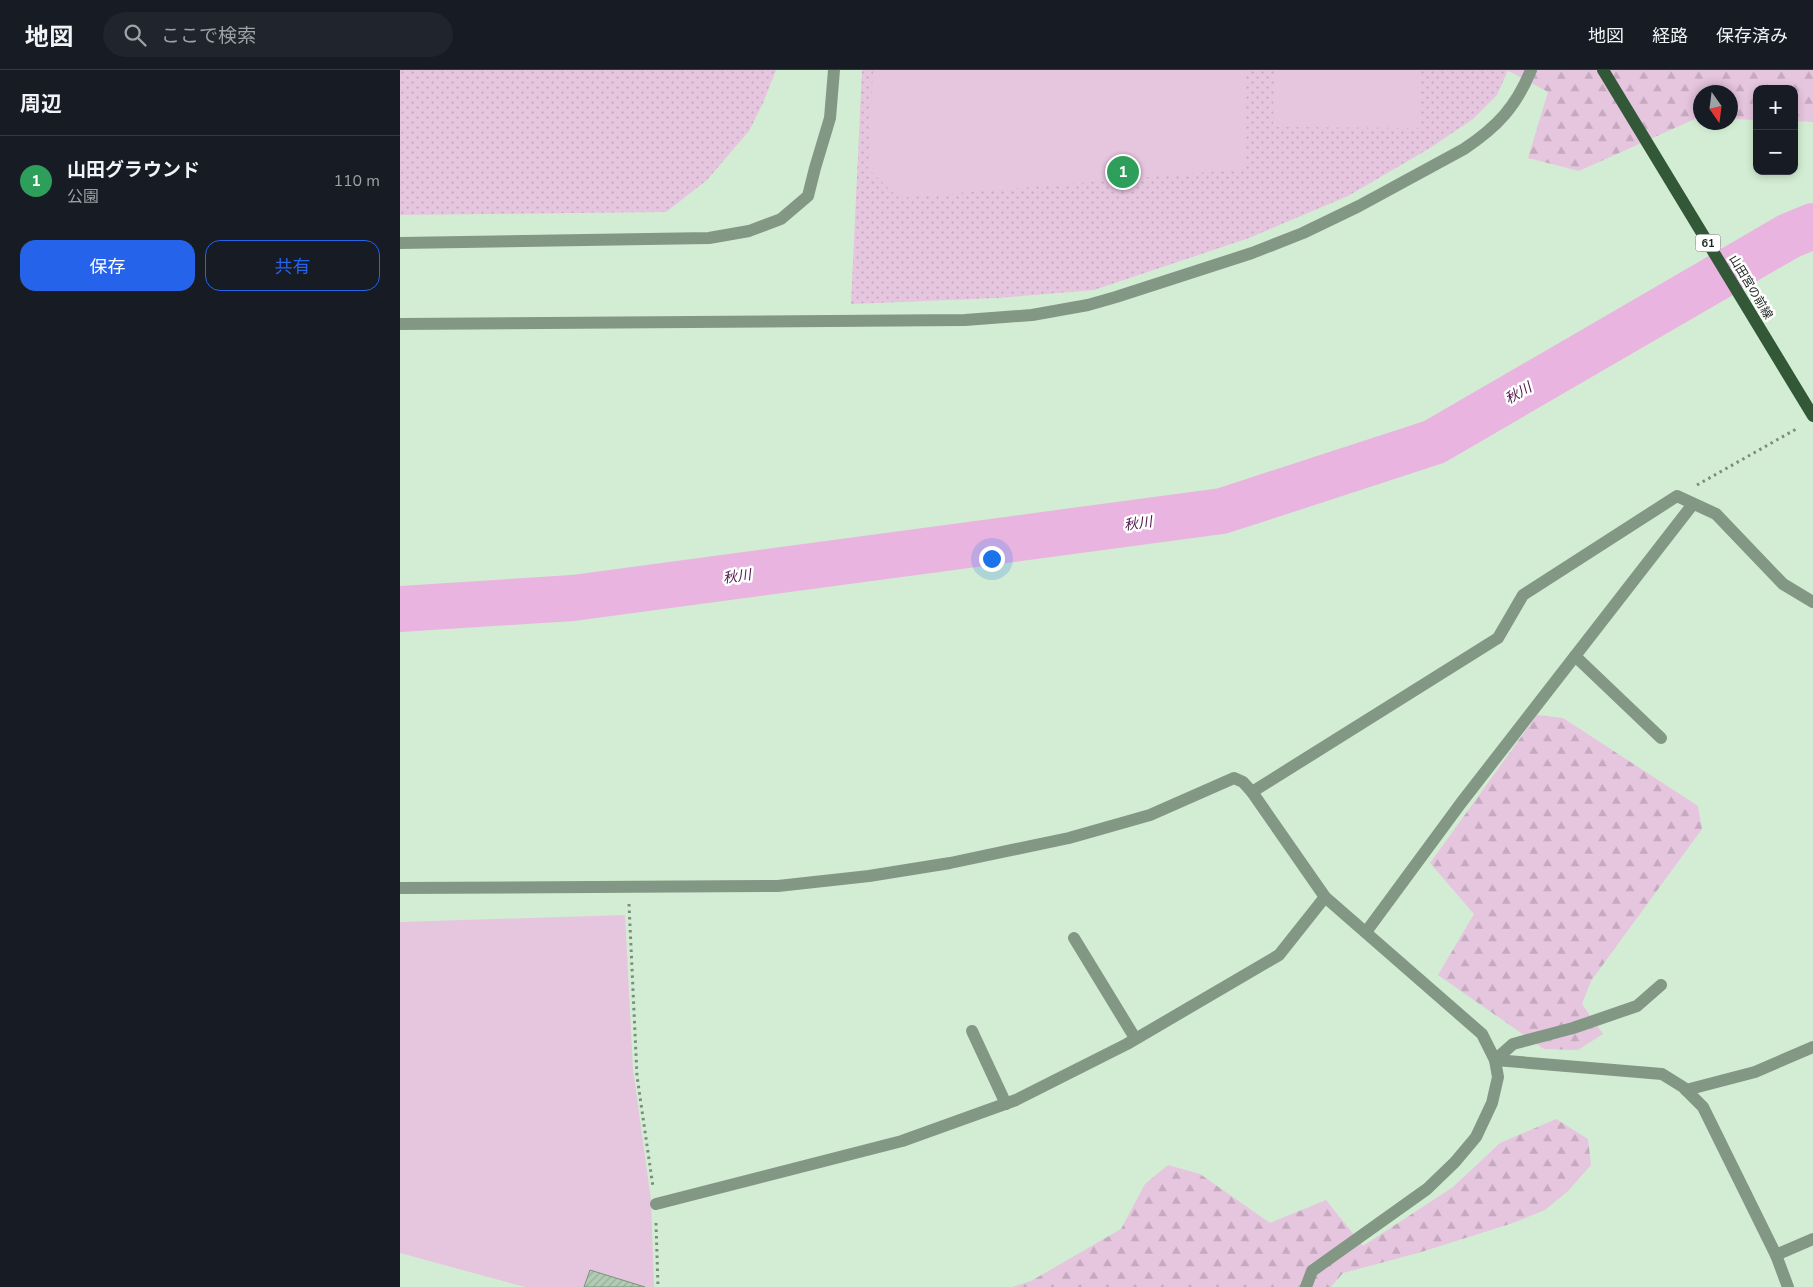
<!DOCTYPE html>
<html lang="ja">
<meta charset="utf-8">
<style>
:root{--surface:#171b24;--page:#20242c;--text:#f1f3f6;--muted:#9ea1a6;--line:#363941;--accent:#2563eb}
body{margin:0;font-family:"Nunito Sans","Noto Sans JP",sans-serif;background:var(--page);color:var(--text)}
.controls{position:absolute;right:15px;top:15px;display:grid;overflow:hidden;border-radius:10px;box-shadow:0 2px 8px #0003}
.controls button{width:45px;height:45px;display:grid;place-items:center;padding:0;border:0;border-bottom:1px solid var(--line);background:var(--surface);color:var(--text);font:25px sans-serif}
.compass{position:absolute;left:1293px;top:15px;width:45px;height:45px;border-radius:50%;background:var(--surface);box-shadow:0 2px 8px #0003;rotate:166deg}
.you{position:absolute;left:591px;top:488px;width:18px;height:18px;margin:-12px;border:4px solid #fff;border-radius:50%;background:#1a73e8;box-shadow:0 0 0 8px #1a73e833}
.badge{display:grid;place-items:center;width:32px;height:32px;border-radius:50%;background:var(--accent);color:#fff;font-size:16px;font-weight:700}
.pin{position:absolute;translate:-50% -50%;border:2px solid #fff;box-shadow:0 1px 5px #0006}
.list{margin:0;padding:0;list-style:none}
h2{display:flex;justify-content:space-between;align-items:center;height:65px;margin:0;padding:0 20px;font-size:21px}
h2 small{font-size:16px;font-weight:400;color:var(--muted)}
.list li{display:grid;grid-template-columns:32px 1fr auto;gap:15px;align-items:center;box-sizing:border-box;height:90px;padding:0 20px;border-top:1px solid var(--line)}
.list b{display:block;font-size:19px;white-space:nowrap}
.list p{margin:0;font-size:16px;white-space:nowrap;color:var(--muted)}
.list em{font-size:16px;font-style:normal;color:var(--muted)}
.actions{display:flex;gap:10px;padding:15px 20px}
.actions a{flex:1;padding:11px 0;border:1px solid var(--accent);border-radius:15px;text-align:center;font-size:18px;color:var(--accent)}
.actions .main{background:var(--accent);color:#fff}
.icon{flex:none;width:28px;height:28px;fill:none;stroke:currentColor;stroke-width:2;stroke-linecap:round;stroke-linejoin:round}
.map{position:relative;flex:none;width:1413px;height:1217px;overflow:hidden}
header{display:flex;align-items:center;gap:30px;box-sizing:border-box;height:70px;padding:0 25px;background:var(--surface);border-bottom:1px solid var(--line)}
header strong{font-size:24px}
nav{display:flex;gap:28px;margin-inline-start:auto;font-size:18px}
.search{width:350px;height:45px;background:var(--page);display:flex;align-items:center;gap:12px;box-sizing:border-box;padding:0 18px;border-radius:28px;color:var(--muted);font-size:19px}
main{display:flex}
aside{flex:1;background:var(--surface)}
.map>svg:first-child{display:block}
.green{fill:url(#green-dots)}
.forest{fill:url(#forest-firs)}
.pitch{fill:#e6c5df}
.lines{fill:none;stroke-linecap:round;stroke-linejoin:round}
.river{stroke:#e9b5e0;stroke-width:46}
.building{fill:url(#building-hatch);stroke:#79917a}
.path{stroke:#7a8d7b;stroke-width:3;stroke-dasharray:2.5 4;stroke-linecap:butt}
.minor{stroke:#839884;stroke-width:12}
.major{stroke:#335837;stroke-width:12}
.labels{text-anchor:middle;stroke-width:5;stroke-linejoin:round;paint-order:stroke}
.shield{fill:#fff;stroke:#5e655f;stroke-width:1}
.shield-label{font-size:11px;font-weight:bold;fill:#19231a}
.street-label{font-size:12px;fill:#19231a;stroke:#fff}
.water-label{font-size:14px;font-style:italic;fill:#4c1045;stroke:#fff}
</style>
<header>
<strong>地図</strong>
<div class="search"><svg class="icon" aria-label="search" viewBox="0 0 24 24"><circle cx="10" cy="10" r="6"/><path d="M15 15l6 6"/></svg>ここで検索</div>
<nav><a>地図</a><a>経路</a><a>保存済み</a></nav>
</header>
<main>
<aside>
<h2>周辺<small></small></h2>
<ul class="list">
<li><span class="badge" style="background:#2e9e5b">1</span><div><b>山田グラウンド</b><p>公園</p></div><em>110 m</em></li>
</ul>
<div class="actions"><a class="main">保存</a><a>共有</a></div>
</aside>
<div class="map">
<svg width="1413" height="1217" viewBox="0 0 1413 1217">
<defs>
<pattern id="green-dots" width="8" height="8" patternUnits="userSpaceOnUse" patternTransform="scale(1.25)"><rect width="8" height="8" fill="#e6c5df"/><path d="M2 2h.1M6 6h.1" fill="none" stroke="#c5a9bf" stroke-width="1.8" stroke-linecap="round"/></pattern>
<pattern id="forest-firs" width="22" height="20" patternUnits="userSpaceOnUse" patternTransform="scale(1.25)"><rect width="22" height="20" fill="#e6c5df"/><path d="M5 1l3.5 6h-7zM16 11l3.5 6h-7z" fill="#c5a9bf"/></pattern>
<pattern id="building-hatch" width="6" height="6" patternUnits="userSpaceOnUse" patternTransform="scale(1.25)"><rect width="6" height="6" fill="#b2ccb4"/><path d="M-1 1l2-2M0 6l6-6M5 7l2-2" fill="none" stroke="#98af9a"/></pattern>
</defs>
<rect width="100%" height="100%" fill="#d3edd4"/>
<!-- green -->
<g class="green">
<polygon points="0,0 376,0 363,33 349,61 307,110 266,142 0,145"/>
<polygon points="462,0 1108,0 1097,25 1073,49 1030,78 948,126 849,168 694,220 598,228 451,234"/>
</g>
<!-- forest -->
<g class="forest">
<polygon points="1107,0 1413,0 1413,52 1394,51 1394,19 1357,19 1357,50 1331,49 1330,22 1300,22 1300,48 1297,48 1179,101 1128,88 1148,22"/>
<polygon points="1137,645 1163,648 1298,736 1302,759 1191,911 1182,934 1203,964 1178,980 1144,979 1038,905 1074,844 1030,793"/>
<polygon points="1156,1049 1188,1069 1191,1095 1168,1121 1145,1140 1113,1153 1018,1183 943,1203 931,1217 612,1217 631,1211 721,1159 745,1114 768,1095 800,1104 870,1153 926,1130 963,1176 1053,1117 1100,1073"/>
</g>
<!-- pitch -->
<g class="pitch">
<polygon points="473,0 846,0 845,99 499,128 468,99"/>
<polygon points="874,0 1021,0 1020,58 873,57"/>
<polygon points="225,845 233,999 251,1130 254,1217 125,1217 0,1183 0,852"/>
</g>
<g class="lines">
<!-- river -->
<polyline class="river" points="0,539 173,528 822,441 1034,372 1389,166 1413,156"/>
</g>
<!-- building -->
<polygon class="building" points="190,1200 245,1217 184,1217"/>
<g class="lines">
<!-- path -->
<g class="path">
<polyline points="1297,415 1398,358"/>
<polyline points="229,834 237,1006 253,1117"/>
<polyline points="256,1153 258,1217"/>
</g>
<!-- minor -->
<g class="minor">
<polyline points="0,173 309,168 349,161 381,149 408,126 415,98 430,48 434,0"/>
<path d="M 0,254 L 565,250 L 632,245 L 688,235 L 716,227 L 852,183 L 903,163 L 959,136 L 1064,79 C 1097,57 1116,37 1131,0"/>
<polyline points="1175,586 1261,668"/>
<polyline points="852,722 1098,568 1123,525 1277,426 1316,444 1383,514 1413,532"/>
<polyline points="0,818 378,816 469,806 550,793 669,768 750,745 834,708 843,712 852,722 925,827 1082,964 1095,990 1098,1007 1092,1033 1076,1067 1055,1092 1027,1119 912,1201 906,1217"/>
<polyline points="966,862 1061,733 1293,434"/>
<polyline points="674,868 735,968"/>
<polyline points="572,961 606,1034"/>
<polyline points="1095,990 1262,1004 1283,1017 1303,1037 1376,1185 1388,1217"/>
<polyline points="1095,990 1113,974 1173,958 1237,936 1261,915"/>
<polyline points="1286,1020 1355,1002 1413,977"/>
<polyline points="256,1134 502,1071 616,1030 727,974 879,885 925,827"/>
<polyline points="1376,1185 1413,1169"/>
</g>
<!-- major -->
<polyline class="major" points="1203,0 1413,346"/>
</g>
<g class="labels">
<!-- shield labels -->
<rect class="shield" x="1295.5" y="164.5" width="25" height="17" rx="4"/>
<g class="shield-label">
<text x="1308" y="177">61</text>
</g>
<!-- street labels -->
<g class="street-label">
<text transform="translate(1351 217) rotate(59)" y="4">山田宮の前線</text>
</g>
<!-- water labels -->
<g class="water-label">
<text transform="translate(1118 323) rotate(-30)" y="5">秋川</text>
<text transform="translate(738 453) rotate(-8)" y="5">秋川</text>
<text transform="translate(337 506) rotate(-8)" y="5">秋川</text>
</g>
</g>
</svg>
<div class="controls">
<button>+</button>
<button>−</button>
</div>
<svg class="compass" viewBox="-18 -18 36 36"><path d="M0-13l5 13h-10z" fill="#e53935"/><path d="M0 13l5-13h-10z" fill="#9ea1a6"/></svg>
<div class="you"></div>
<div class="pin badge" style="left:723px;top:102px;background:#2e9e5b">1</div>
</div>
</main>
